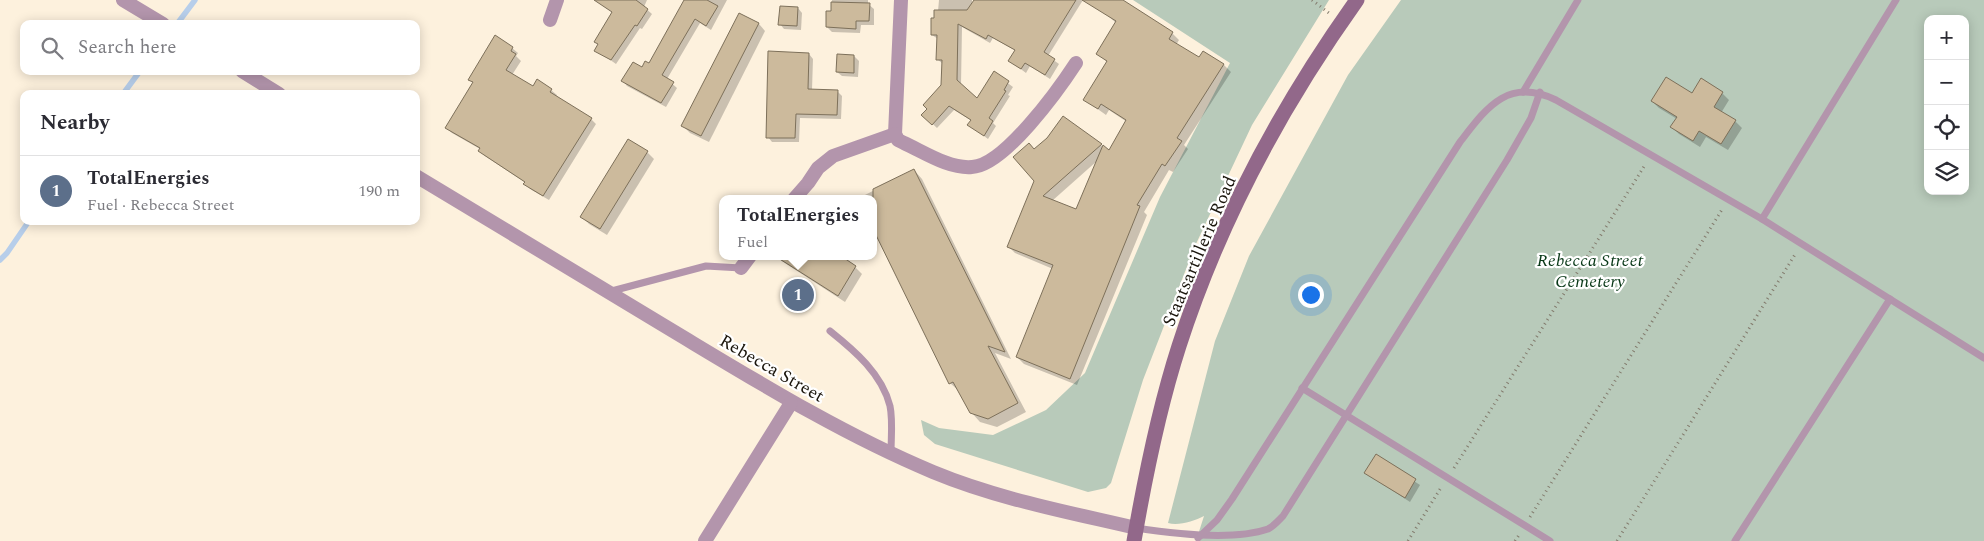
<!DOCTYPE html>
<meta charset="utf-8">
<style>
:root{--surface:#fff;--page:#f2f2f3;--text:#2b2b33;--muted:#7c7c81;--line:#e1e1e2;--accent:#0b8043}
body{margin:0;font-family:Spectral,serif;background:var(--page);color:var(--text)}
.controls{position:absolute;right:15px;top:15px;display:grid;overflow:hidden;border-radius:10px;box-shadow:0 2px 12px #0003}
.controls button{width:45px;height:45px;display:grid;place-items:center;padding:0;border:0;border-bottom:1px solid var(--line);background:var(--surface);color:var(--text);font:25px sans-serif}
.you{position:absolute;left:1310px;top:294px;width:18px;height:18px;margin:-12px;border:4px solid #fff;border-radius:50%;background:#1a73e8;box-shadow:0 0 0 8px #1a73e833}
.badge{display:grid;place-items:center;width:32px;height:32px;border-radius:50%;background:var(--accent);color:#fff;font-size:16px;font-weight:700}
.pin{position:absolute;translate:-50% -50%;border:2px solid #fff;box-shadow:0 1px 5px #0006}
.popup{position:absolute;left:719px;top:195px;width:158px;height:65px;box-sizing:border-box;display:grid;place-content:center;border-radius:10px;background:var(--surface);filter:drop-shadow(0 1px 4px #0005);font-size:16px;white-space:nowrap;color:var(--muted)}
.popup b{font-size:19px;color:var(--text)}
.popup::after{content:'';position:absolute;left:50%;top:100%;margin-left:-10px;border:10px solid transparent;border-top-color:var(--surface)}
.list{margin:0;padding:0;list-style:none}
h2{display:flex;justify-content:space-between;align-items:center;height:65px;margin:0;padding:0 20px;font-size:21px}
h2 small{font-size:16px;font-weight:400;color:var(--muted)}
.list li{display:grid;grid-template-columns:32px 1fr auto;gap:15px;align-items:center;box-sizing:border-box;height:70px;padding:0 20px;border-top:1px solid var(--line)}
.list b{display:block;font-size:19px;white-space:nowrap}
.list p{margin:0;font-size:16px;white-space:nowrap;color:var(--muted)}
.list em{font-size:16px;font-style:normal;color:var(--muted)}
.icon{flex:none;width:28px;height:28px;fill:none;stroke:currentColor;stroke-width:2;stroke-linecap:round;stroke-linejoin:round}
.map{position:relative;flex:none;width:1984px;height:541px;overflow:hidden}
.search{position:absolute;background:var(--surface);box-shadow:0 2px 12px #0003;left:20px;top:20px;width:400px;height:55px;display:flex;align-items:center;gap:12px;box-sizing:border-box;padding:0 18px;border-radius:10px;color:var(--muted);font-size:19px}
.panel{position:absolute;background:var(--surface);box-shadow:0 2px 12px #0003;left:20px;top:90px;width:400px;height:135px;border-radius:10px}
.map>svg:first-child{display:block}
.green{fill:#b8caba;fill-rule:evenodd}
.shadow{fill:#0003;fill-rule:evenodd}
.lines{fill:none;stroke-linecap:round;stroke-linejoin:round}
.stream{stroke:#b7ceea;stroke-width:5.5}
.building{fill:#ccba9c;stroke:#7d705a}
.path{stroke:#827a6c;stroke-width:3;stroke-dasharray:1 4;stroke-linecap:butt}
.lane{stroke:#b395ac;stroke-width:7}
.street{stroke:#b395ac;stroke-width:14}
.secondary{stroke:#92688a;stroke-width:15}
.labels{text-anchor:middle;stroke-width:4.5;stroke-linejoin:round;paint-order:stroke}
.street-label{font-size:18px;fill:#1a150c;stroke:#fff}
.park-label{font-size:18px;font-style:italic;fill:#083817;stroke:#fff}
</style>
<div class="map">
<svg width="1984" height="541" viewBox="0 0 1984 541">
<rect width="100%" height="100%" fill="#fdf1dd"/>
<!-- green -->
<g class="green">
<polygon points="1133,0 1329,0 1252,125 1195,246 1143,380 1111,483 1106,488 1088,492 935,444 924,435 921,420 939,428 993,435 1046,410 1085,373 1160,197 1230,63"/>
<path d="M 1401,0 L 1984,0 L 1984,541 L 1196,541 L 1204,516 C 1194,521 1179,526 1168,523 L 1215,341 L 1249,256 L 1348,75 ZM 1928,19 L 1965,19 L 1965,191 L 1928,191 Z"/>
</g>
<!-- shadow -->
<g class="shadow">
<polygon points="596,0 647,0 644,7 652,14 642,29 640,28 616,64 596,50 613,13"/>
<polygon points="686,0 727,0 711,30 700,23 667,79 677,88 666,107 627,86 623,81 649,65"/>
<polygon points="832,0 868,0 868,4 874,9 874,25 861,25 860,33 832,32 827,27 832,12"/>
<polygon points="939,0 972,0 972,6 975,0 1083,0 1048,56 1059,64 1050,79 1030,66 1026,73 1010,61 1016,51 993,38 990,43 962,27 961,85 977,100 994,73 1013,87 1008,95 1010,96 993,123 996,126 988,139 969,125 972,121 954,110 937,128 923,115 942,85 943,64 937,59 938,39 932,35 938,11"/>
<path d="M 1114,0 L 1121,0 L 1172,33 L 1179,40 L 1176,45 L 1199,59 L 1203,53 L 1224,65 L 1231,72 L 1184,145 L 1188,149 L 1173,172 L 1169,170 L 1144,212 L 1147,215 L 1077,385 L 1024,364 L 1017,357 L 1053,269 L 1015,253 L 1008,246 L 1036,180 L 1035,150 L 1048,138 L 1063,118 L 1109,151 L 1127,122 L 1109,110 L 1106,115 L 1085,100 L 1108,63 L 1098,54 L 1116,23 L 1106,14 ZM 1097,161 L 1077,211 L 1052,201 Z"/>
<polygon points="798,8 802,13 801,30 784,29 780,24"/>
<polygon points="740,15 759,24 765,31 709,142 690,133 683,126"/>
<polygon points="512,48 518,53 516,56 521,61 512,75 533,88 551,90 557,95 556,97 591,119 596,124 549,200 530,189 526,183 485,156 479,151 480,149 452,133 447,128 474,83 470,80"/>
<polygon points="809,54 813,59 812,90 838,92 842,96 841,119 800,118 799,142 772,142 768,137"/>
<polygon points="854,56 859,61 858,77 842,76 837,72"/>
<polygon points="1722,93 1729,100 1721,113 1735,121 1742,128 1728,150 1706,137 1700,147 1679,134 1672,127 1677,119 1659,108 1652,101 1692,95"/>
<polygon points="647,152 654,159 607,235 589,224 582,217"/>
<polygon points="914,170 922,179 1011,359 995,353 1026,412 997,427 980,422 971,412 960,392 950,383 873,226 873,199 859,198"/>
<polygon points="774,256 838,256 855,267 862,274 845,302"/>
<polygon points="1376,456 1420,485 1410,502 1366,473"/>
</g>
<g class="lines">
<!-- stream -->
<g class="stream">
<polyline points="177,24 195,0"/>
<polyline points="123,94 140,71"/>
<polyline points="0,260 7,253 29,221"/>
</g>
</g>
<!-- building -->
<g class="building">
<polygon points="594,0 636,0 648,9 637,26 635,25 611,60 594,51 598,44 594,42 612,12"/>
<polygon points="684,0 707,0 718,6 706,26 695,19 662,75 674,82 661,103 621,81 633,62 642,67 645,61 649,63"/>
<polygon points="974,0 1076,0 1044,52 1055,59 1045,75 1025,63 1021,69 1008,61 1015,50 988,35 986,39 958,24 957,80 977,98 994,71 1009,81 1004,90 1006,91 989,118 993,121 984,136 967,125 971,120 949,106 932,125 921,115 927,109 923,105 941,85 942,60 936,60 937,35 931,35 931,18 934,18 934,10 967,10"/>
<polygon points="1082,0 1123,0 1173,32 1169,39 1199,57 1203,51 1224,64 1177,138 1182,141 1165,166 1162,164 1137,205 1140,206 1070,379 1016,357 1053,265 1007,247 1034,181 1013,157 1029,143 1034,149 1047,138 1063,116 1102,144 1043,196 1076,209 1103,145 1109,150 1126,120 1101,104 1098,109 1083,100 1107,61 1096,54 1116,21"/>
<polygon points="831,2 870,3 869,21 856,21 856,29 826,27 826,11 831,11"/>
<polygon points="780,6 798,7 797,26 778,25"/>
<polygon points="739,13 759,23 701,136 681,126"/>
<polygon points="495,35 513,47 511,51 516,54 506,70 533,86 537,79 552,89 550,92 592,118 543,196 523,184 525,182 478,151 480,148 445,128 473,82 468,80"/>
<polygon points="768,51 809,53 808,89 838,90 837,115 796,114 795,138 766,138"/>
<polygon points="837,54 854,55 854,73 836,72"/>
<polygon points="1666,77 1692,93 1701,78 1723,92 1714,107 1736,120 1721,144 1699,131 1693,141 1670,127 1677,117 1651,101"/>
<polygon points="628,139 648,151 600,229 580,217"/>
<polygon points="914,169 1005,352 988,346 1018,403 988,419 970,413 953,382 949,384 873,229 873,189"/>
<polygon points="775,256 841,256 856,266 838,296"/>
<polygon points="1376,454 1416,479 1405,498 1364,473"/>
</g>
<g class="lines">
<!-- path -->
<g class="path">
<polyline points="1312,0 1329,13"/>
<polyline points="1454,468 1645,165"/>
<polyline points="1530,517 1723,208"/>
<polyline points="1408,541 1442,486"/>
<polyline points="1515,541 1519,535"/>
<polyline points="1617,541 1796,253"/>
</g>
<!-- lane -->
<g class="lane">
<polyline points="1896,0 1762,219 1984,358"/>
<polyline points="1523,92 1578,0"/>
<polyline points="608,292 706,266 741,268"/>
<path d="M 830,331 C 855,351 882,374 890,406 C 893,420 891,438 891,453"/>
<polyline points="1302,388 1550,541"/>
<path d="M 1136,528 C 1175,534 1233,541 1268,529 C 1274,526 1278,521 1283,516 L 1507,160 L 1531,118 L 1540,92"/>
<path d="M 1198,538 L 1217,520 L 1232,499 L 1460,142 C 1487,107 1508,77 1556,100 L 1762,219"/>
<polyline points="1735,541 1890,299"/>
</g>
<!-- street -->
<g class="street">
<polyline points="123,0 163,24"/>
<path d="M 901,0 L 895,134 L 898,140 L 904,143 C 924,152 949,169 972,167 C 1004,166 1059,89 1076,63"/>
<polyline points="550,20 557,0"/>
<polyline points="242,71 279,94"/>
<path d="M 416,176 C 502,228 588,280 673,331 C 758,382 842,434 933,472 C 998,499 1068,512 1136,528"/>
<polyline points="794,199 808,183 818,168 833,156 895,134"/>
<polyline points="741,268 750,256"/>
<polyline points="705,541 791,403"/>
</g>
<!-- secondary -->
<path class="secondary" d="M 1134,541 C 1145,477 1159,408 1179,346 C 1219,222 1282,105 1357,0"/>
</g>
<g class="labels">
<!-- street labels -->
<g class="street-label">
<text transform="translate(1199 251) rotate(-67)" y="6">Staatsartillerie Road</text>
<text transform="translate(772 368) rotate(30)" y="6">Rebecca Street</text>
</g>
<!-- park labels -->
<g class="park-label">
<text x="1590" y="266">Rebecca Street<tspan x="1590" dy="21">Cemetery</tspan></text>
</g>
</g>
</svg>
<div class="controls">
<button>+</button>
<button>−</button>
<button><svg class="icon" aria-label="locate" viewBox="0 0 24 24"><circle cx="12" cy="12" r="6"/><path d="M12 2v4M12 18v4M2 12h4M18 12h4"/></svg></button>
<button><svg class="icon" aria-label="layers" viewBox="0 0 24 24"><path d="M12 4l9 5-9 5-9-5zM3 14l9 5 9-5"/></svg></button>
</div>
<div class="you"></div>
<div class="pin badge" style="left:798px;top:295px;background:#5c6f8a">1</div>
<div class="popup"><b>TotalEnergies</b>Fuel</div>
<div class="search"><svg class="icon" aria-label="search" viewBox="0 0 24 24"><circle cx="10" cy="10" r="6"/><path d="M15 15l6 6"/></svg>Search here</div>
<section class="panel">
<h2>Nearby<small></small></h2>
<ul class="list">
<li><span class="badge" style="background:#5c6f8a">1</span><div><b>TotalEnergies</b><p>Fuel · Rebecca Street</p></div><em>190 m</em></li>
</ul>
</section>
</div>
